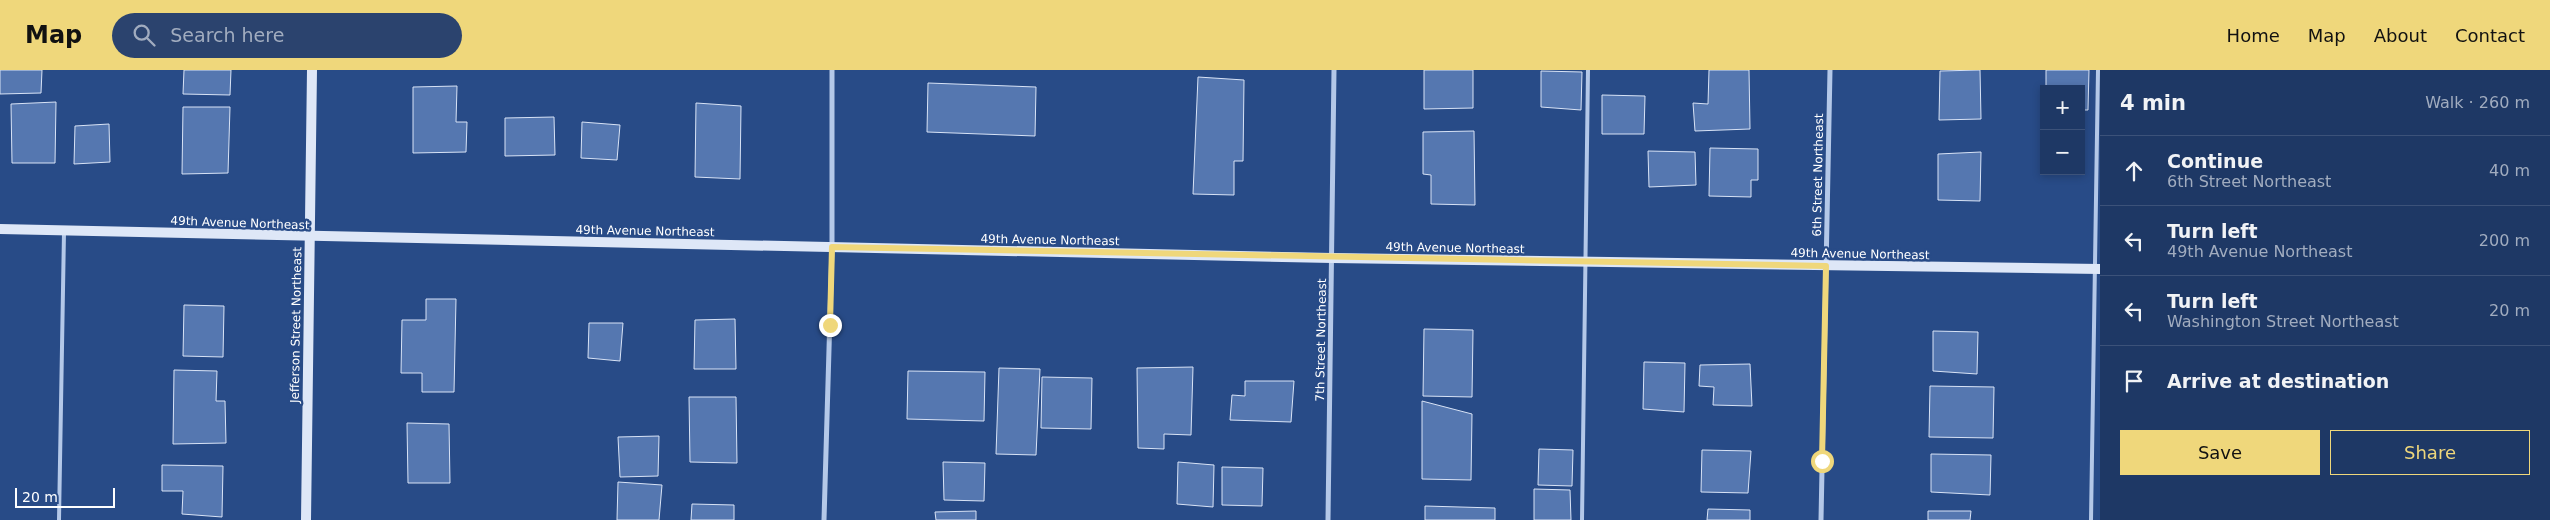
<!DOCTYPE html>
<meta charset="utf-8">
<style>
:root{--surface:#1e3865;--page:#2b436e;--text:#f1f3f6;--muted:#a1acbf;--line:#3c5279;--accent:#efd77b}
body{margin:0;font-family:"DejaVu Sans",sans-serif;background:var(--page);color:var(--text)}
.controls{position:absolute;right:15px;top:15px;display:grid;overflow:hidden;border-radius:0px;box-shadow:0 2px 8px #0003}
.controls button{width:45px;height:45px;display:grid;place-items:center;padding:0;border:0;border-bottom:1px solid var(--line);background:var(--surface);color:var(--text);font:25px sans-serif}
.scale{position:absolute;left:15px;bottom:12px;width:100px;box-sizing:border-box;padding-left:5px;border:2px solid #fff;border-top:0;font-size:14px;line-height:18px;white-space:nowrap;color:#fff;-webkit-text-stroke:4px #284b87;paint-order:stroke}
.stop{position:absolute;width:15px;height:15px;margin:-11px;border:4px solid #efd77b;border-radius:50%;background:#fff}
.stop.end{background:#efd77b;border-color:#fff;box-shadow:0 1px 5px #0008}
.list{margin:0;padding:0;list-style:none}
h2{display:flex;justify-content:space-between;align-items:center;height:65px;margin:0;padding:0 20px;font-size:21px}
h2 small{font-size:16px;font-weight:400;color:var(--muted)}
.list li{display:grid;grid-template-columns:32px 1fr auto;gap:15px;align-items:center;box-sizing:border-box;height:70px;padding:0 20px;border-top:1px solid var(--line)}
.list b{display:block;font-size:19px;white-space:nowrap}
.list p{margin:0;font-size:16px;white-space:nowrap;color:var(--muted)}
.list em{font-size:16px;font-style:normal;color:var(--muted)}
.actions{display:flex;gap:10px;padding:15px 20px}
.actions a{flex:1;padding:11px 0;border:1px solid var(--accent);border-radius:0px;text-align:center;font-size:18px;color:var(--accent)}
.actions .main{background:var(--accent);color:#111}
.icon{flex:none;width:28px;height:28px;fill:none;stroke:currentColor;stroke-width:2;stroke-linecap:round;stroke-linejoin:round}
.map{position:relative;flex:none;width:2100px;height:450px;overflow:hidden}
header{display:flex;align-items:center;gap:30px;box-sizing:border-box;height:70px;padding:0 25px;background:var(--accent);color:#111}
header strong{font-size:24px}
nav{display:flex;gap:28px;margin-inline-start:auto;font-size:18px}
.search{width:350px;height:45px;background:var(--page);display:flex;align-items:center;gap:12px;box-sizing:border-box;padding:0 18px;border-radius:28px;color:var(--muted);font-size:19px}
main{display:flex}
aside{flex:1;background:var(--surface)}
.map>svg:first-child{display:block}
.building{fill:#5577b0;stroke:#d8e3f6}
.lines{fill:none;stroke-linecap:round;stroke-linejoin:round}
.lane{stroke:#b4c8e8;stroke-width:4}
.street{stroke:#b4c8e8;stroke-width:5}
.secondary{stroke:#dee7f7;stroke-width:10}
.route{stroke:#efd77b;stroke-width:6}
.labels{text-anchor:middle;stroke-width:4.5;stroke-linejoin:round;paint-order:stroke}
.street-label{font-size:12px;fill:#fff;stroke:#284b87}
</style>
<header>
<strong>Map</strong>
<div class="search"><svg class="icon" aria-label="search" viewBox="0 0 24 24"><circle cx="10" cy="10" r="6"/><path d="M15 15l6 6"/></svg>Search here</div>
<nav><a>Home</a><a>Map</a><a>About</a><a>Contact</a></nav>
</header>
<main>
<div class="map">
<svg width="2100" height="450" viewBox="0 0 2100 450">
<rect width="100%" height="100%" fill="#284b87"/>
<!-- building -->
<g class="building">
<polygon points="0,0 42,0 41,23 0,24"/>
<polygon points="184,0 231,0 230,25 183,24"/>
<polygon points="1424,0 1473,0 1473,38 1424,39"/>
<polygon points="1709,0 1749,0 1750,59 1695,61 1693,33 1708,34"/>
<polygon points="1980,0 1981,49 1939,50 1940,1"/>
<polygon points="2046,0 2089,0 2088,40 2081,40 2081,19 2046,19"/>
<polygon points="1541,1 1582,2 1581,40 1541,37"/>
<polygon points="1198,7 1244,10 1243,91 1234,91 1234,125 1193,124"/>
<polygon points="928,13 1036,17 1035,66 927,62"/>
<polygon points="457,16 456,52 467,52 466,82 413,83 413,17"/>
<polygon points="1602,25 1645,26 1644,64 1602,64"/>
<polygon points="56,32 55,93 12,93 11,34"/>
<polygon points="696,33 741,36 740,109 695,107"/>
<polygon points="183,37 230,37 228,103 182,104"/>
<polygon points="554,47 555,85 505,86 505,48"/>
<polygon points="582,52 620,55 617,90 581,88"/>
<polygon points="109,54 110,92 74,94 75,56"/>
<polygon points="1474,61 1475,135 1431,134 1431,105 1423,104 1423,62"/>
<polygon points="1710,78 1758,79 1758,110 1751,110 1751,127 1709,126"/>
<polygon points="1648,81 1695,82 1696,115 1649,117"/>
<polygon points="1981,82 1980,131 1938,130 1938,84"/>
<polygon points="426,229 456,229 454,322 422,322 422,303 401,303 402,250 426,250"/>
<polygon points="184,235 224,236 223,287 183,286"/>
<polygon points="735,249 736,299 694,299 695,250"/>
<polygon points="589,253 623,253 620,291 588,288"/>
<polygon points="1424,259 1473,260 1472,327 1423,326"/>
<polygon points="1933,261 1978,262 1977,304 1933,301"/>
<polygon points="1644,292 1685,293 1684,342 1643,339"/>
<polygon points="1750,294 1752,336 1713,335 1714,317 1699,316 1700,295"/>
<polygon points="1193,297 1191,365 1164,364 1164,379 1138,378 1137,298"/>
<polygon points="999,298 1040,299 1036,385 996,384"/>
<polygon points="174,300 217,301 216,331 225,331 226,373 173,374"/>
<polygon points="908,301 985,302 984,351 907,349"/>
<polygon points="1042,307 1092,308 1091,359 1041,358"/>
<polygon points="1245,311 1294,311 1291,352 1230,350 1232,325 1245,326"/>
<polygon points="1930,316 1994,317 1993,368 1929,367"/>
<polygon points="689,327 736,327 737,393 690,392"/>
<polygon points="1422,331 1472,344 1471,410 1422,409"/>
<polygon points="407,353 449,354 450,413 408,413"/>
<polygon points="659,366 658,406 620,407 618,367"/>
<polygon points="1539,379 1573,380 1572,416 1538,415"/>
<polygon points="1702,380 1751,381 1748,423 1701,422"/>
<polygon points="1931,384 1991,385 1990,425 1931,422"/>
<polygon points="943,392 985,393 984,431 944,430"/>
<polygon points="1178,392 1214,395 1213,437 1177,434"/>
<polygon points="162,395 223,396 222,447 182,444 183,421 162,421"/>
<polygon points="1222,397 1263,398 1262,436 1222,435"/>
<polygon points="618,412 662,415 659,450 617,450"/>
<polygon points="1534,419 1570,420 1571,450 1534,450"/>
<polygon points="692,434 734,435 734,450 691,450"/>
<polygon points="1425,436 1495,438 1495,450 1425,450"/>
<polygon points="1708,439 1750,440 1750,450 1707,450"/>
<polygon points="976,441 976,450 936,450 935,442"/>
<polygon points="1928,441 1971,441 1970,450 1928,450"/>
</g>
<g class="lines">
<!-- lane -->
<g class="lane">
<polyline points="59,450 64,162"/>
<polyline points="1582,450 1588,0"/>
<polyline points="2091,450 2098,0"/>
</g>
<!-- street -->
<g class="street">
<polyline points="824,450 832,177 832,0"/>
<polyline points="1328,450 1334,0"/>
<polyline points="1821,450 1830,0"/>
</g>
<!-- secondary -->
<g class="secondary">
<polyline points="0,159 1332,188 2100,199"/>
<polyline points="306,450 312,0"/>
</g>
</g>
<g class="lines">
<!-- route -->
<polyline class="route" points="830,255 832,177 1826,196 1822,391"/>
</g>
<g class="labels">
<!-- street labels -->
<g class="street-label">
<text transform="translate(1818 105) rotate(-89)" y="4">6th Street Northeast</text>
<text transform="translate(240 153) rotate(2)" y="4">49th Avenue Northeast</text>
<text transform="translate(645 161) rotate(1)" y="4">49th Avenue Northeast</text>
<text transform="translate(1050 170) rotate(1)" y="4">49th Avenue Northeast</text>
<text transform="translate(1455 178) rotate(1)" y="4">49th Avenue Northeast</text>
<text transform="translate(1860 184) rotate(1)" y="4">49th Avenue Northeast</text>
<text transform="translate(296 255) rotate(-89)" y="4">Jefferson Street Northeast</text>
<text transform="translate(1321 270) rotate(-89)" y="4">7th Street Northeast</text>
</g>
</g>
</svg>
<div class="controls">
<button>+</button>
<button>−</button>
</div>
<div class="scale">20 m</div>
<div class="stop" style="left:1822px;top:391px"></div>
<div class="stop end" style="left:830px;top:255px"></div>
</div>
<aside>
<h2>4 min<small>Walk · 260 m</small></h2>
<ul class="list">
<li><svg class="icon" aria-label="ahead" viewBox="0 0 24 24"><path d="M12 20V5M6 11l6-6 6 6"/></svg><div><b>Continue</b><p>6th Street Northeast</p></div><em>40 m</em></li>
<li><svg class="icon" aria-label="left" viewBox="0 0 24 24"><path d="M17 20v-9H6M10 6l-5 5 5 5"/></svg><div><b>Turn left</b><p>49th Avenue Northeast</p></div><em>200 m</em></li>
<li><svg class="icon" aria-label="left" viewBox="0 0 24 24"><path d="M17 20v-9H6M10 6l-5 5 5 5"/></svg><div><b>Turn left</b><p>Washington Street Northeast</p></div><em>20 m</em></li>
<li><svg class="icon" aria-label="arrive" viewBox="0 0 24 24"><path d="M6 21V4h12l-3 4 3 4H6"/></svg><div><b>Arrive at destination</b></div></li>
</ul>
<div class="actions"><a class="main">Save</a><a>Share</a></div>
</aside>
</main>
